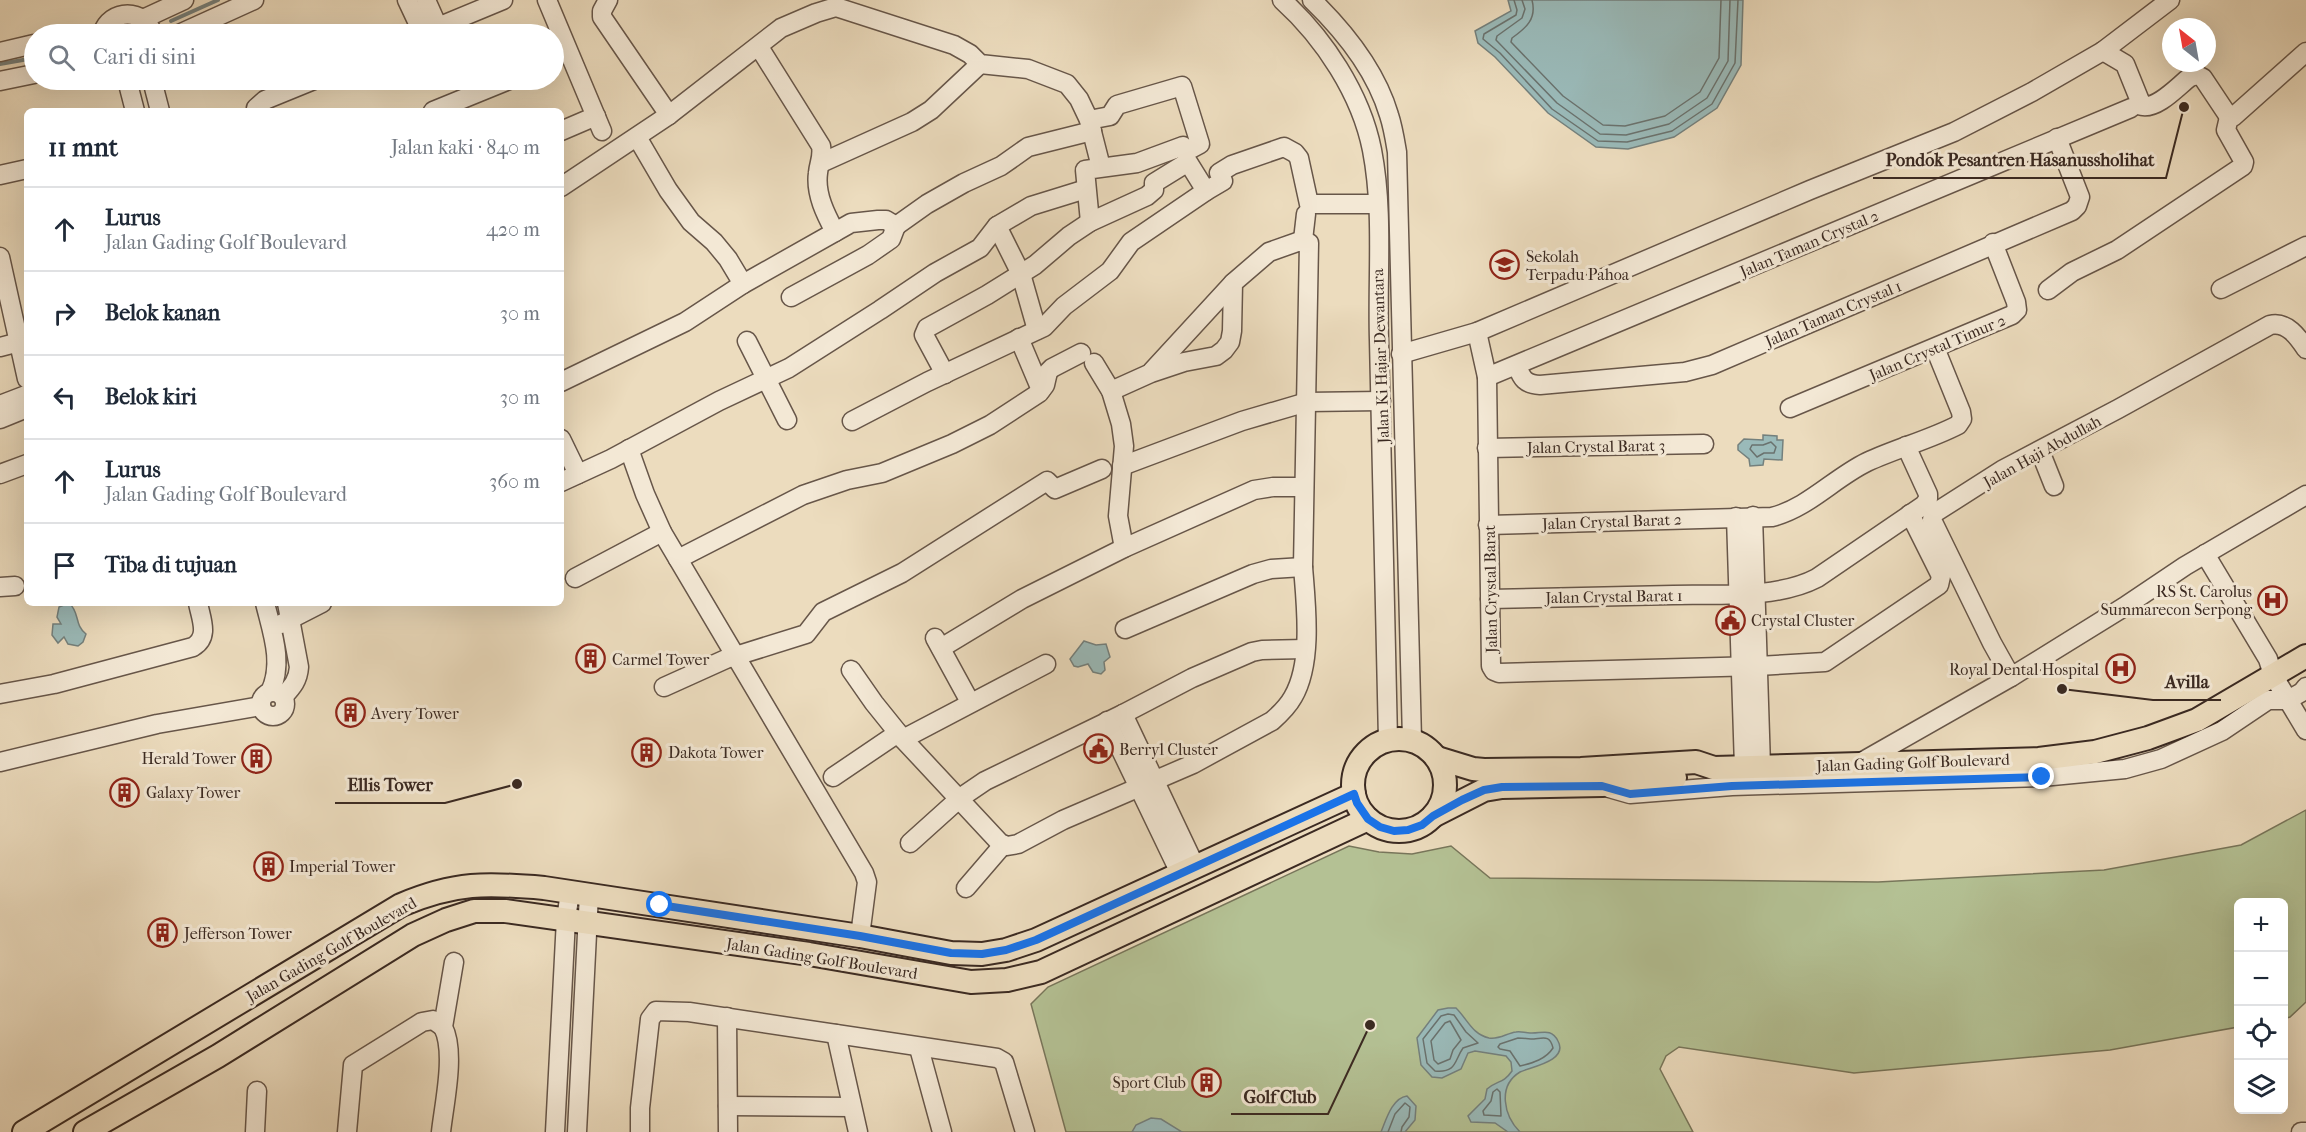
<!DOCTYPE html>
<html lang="id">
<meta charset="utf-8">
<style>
:root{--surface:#fff;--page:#f6f6f7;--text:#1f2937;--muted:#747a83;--line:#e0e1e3}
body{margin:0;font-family:"IM FELL French Canon",serif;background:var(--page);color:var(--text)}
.controls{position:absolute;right:18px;bottom:18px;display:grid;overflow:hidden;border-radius:9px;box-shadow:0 6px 24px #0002}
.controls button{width:54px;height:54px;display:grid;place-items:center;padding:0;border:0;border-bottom:2px solid var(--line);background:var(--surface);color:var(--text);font:30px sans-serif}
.compass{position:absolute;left:2162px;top:18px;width:54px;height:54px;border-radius:50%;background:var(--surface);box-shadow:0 6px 24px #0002;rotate:329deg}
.stop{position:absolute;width:18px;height:18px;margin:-14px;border:4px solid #1a73e8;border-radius:50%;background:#fff}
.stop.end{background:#1a73e8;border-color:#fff;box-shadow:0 2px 6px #0008}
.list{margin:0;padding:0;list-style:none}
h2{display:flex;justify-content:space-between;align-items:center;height:78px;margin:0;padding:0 24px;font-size:26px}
h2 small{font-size:20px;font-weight:400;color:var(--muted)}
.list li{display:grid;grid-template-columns:39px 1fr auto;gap:18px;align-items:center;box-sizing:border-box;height:84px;padding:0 24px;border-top:2px solid var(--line)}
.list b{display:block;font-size:22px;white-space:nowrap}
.list p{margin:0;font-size:20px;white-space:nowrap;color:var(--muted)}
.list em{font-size:20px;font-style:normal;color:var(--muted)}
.icon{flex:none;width:33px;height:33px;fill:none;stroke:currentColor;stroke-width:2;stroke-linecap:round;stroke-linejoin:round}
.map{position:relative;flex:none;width:2306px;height:1132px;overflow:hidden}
.search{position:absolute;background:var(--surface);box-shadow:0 6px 24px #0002;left:24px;top:24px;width:540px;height:66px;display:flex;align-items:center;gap:15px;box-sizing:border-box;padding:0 21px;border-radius:33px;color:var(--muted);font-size:22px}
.panel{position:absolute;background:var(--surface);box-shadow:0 6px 24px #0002;left:24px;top:108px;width:540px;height:498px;border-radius:9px}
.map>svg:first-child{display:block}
.green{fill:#b4c194;stroke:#78765b;stroke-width:1.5}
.water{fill:#9abab9;stroke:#74807d;stroke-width:1.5}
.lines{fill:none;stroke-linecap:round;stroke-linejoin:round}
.shore{stroke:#6a726e;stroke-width:1.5}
.stream{stroke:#74807d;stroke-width:4}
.minor-casing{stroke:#675649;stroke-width:21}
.major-casing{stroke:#3b2a22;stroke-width:26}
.minor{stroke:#f3e8d5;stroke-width:18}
.major{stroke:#ecdcbe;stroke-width:22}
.route{stroke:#1a73e8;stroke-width:8}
.labels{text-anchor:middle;stroke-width:6;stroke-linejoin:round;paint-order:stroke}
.street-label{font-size:16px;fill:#3b2a22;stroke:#f3e8d5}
.poi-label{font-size:16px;fill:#3b2a22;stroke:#f3e8d5;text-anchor:start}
.leader{fill:none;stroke:#3b2a22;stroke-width:2}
.callout-dot{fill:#3b2a22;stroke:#f3e8d5;stroke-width:2}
.callout-label{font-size:18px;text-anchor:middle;font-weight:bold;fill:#3b2a22;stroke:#f3e8d5;stroke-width:6;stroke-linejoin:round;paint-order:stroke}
</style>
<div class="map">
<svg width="2306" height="1132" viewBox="0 0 2306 1132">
<rect width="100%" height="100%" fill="#ecdcbe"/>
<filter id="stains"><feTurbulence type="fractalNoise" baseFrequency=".00333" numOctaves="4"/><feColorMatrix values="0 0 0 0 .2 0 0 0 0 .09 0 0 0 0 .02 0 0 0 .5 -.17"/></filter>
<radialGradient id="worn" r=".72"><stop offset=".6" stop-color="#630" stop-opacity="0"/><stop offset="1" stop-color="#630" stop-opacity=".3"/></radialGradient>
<!-- green -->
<polygon class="green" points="2306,810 2306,1002 2290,1017 2284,1019 2284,902 2238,902 2238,1027 2110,1050 1854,1073 1679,1047 1666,1056 1660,1069 1693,1132 1066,1132 1031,1004 1048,987 1349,846 1379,852 1412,854 1451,846 1490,878 1878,882 2104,870 2241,845"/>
<!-- water -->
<g class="water">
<polygon points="1508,0 1743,0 1741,65 1717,108 1674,137 1628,149 1596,147 1548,113 1495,57 1478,43 1475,31 1511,11"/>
<polygon points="1763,435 1777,436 1777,440 1783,440 1782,460 1764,459 1763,465 1750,466 1749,459 1738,450 1738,445 1744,439 1763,440"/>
<path d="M 69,603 C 80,612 74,625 86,634 L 83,642 L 78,646 L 68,644 L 64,637 L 58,643 L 52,635 L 53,624 L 61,624 L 57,617 L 59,607 Z"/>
<polygon points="1084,641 1096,645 1106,644 1110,657 1104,662 1105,670 1101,674 1093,672 1088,664 1078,667 1074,666 1070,659"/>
<path d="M 1448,1008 L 1456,1008 C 1468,1020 1472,1034 1489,1038 C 1499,1040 1507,1033 1516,1032 C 1521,1031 1525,1033 1530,1033 C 1541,1034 1551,1027 1558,1041 C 1569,1061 1530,1067 1520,1072 C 1497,1086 1504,1116 1520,1132 L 1508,1132 L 1495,1123 L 1471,1122 L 1468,1116 L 1485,1099 L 1487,1089 C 1497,1080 1503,1084 1512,1071 L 1511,1062 L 1506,1056 L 1475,1051 L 1468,1053 L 1461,1069 L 1442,1078 L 1432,1077 L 1421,1065 L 1417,1038 L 1438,1010 Z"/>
<path d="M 1407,1096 L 1416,1106 L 1415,1120 L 1405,1132 L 1381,1132 C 1386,1120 1392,1098 1407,1096 Z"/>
<polygon points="1151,1118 1161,1119 1182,1132 1132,1132 1136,1125"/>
</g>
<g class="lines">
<!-- shore -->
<g class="shore">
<polyline points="1514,0 1517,10 1516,15 1484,34 1483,39 1500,53 1552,109 1598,141 1627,142 1672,131 1712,104 1735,63 1738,0"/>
<polyline points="1522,0 1525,9 1522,18 1497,36 1496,40 1557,103 1600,134 1626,135 1669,124 1707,98 1728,61 1730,0"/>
<path d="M 1532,0 C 1537,19 1526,28 1512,38 L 1511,42 L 1563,96 L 1603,125 L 1625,126 L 1665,116 L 1700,92 L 1719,58 L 1721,0"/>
<polygon points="1771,442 1776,447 1774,453 1764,453 1757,457 1750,449 1752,445 1763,445"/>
<path d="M 1448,1014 L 1454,1015 L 1466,1032 L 1478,1043 L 1463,1048 C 1454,1061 1457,1073 1435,1071 L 1427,1063 L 1423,1039 L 1441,1016 Z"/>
<polygon points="1450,1021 1461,1040 1453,1050 1450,1059 1438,1064 1434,1060 1431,1041 1445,1023"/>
<path d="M 1518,1038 C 1523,1038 1529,1039 1534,1039 C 1544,1038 1550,1035 1553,1048 C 1546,1059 1533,1063 1520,1066 L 1510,1051 L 1500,1049 L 1498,1047 L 1500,1044 Z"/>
<polygon points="1497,1089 1500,1092 1501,1116 1484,1115 1483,1111 1491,1101 1493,1092"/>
<polyline points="1388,1132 1395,1114 1405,1103 1410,1107 1409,1117 1402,1127 1401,1132"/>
</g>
<!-- stream -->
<g class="stream">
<polyline points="171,21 218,0"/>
<polyline points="0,64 34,58"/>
</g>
<defs>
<g id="minor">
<polyline points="407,0 423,34"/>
<polyline points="426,0 438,27"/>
<polyline points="547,0 602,131"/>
<polyline points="608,0 602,11 602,17 669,115"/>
<path d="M 1282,0 C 1324,38 1361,94 1372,150 C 1384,212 1377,278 1379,340 C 1382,474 1386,607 1388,740"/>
<path d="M 1312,0 C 1345,32 1376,71 1389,115 C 1393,127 1395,140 1397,152 L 1412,740"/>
<polyline points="143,19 184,0"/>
<path d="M 102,34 C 110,8 145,8 153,34"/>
<polyline points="179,34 254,0"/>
<polyline points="421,34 503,0"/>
<path d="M 759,47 L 821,146 C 823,157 819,162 818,173 C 815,194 826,215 835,232"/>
<path d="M 2103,51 L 2125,64 L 2142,106 C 2158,109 2178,86 2190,77 L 2197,75 L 2203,78 L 2229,117"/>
<polyline points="0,52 34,44"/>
<polyline points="127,80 135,111"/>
<polyline points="152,80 160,111"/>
<polyline points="0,81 34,74"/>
<polyline points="256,111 256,108 265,100 314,80"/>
<polyline points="433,111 509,80"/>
<polyline points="1089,120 1110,116 1117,105 1182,86 1200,144 1185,152 1183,146 1137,163 1085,170 1090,222"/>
<polyline points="561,131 596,116"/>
<polyline points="637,137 668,190 691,222 714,242 728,259 743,284"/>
<polyline points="821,163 912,122 931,110 980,64"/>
<polyline points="0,175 27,169"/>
<polyline points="561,187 669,115 781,28 816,13 836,7 954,45 970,54 980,64 1028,69 1067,84 1079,99 1089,120 1101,167"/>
<polyline points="896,226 927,204 964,183 1001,166 1028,147 1092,131"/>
<polyline points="997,226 1021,274 1037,330"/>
<polyline points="1303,240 1306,214"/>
<polyline points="0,257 27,379"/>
<polyline points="2221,289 2306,246"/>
<polyline points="2048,290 2072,272 2117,250 2243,166 2244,162 2226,130 2229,117 2233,117 2306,52"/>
<polyline points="791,297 868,255 891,239 896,226"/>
<polyline points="1477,332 1487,377 1491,666 1494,671 1499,673 1758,666 1825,662 1939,585 1941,576 1910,514"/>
<polyline points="1019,338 1041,390"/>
<polyline points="747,341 787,420"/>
<polyline points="0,347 27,340"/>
<polyline points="1401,354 1477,332 1810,190 1954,132 2032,92 2103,51 2170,0"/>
<polyline points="1094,363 1111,391 1121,424 1124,446 1118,516 1124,548"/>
<path d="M 1517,366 C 1522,379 1525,384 1540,385 L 1685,372 L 1712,365 L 2072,211 L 2077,206 L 2080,197 L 2057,138"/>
<polyline points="1152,371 1233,283"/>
<polyline points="945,374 924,335 927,328 987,295 1035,265 1069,236 1090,222 1147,196 1154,190 1154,183 1188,162 1206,191 1223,181 1219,173 1232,165 1284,147 1295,153 1299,158 1309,204 1377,204"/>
<polyline points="1487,377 2131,108"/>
<polyline points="561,382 685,322 743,284 851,223 878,220 886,220 896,226"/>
<polyline points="0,405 26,395"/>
<polyline points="1790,408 2012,315 2017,310 2016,302 1993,243"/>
<polyline points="0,419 27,408"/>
<polyline points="852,421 927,382 1044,327 1064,306 1110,271 1131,242 1206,191"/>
<polyline points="561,439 578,474"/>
<polyline points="1487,448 1704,444"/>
<polyline points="629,449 645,494 662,532 864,873 867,882 860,936"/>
<polyline points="2040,451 2054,486"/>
<polyline points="1122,466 1242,421 1307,402 1381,401"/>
<polyline points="0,474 27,464"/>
<polyline points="561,482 611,459 719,401 789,368 880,310 935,273 980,248 997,226 1031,206 1086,189"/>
<polyline points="1753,516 1761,766"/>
<polyline points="1736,517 1744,767"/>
<path d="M 1488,525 L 1772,517 C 1808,508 1834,478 1867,462 C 1897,448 1929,440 1958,425 L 1962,419 L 1961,412 L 1935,348"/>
<polyline points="2205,554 2268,659 2273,675 2306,730"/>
<polyline points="678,559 803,495 847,480 882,473 952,444 990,425 1039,393 1045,385 1048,372 1052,368 1081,353"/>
<polyline points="575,578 662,532"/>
<polyline points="0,587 15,586"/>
<path d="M 1490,599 C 1551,598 1612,596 1673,595 C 1718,594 1777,599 1817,578 L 1924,505 L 1928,499 L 1928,494 L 1906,446"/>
<path d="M 265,603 C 272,632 284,663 270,692"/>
<polyline points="281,624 322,603"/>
<polyline points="1125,629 1253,574 1271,569 1303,567"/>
<polyline points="935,638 970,702"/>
<polyline points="941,648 1022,599 1124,548 1254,490 1273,487 1304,487"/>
<path d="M 851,670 L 874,703 L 903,739 L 1000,843 L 1007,846 L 1018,844 L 1063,820 L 1193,764 L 1272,721 C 1280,714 1288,706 1293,697 C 1313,663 1306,605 1303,567 L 1309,243 L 1303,240 L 1269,252 L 1233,283 L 1232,331 L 1230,342 L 1224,350 L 1216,356 L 1184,362 L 1151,373 L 1111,391"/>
<path d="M 2011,677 L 1992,643 L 1932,520 L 1933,514 L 2002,470 L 2118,409 L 2270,325 C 2287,321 2298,337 2306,349"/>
<polyline points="664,687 726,659 806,634 823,612 902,573 1047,481 1055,489 1102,469"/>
<circle cx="273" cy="704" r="12"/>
<path d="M 0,694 L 54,684 L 193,647 C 210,637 201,619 198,603"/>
<path d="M 283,697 C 292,687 298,681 299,667 L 287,603"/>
<polyline points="1123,714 1195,866"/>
<polyline points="1107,721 1180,873"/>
<polyline points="903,739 1046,664"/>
<polyline points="0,762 157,724 261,706"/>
<polyline points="1858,764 2011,677 2124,607 2185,566 2306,495"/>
<polyline points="833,777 898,733"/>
<polyline points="1609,788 1630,794 1732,786 2042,777 2125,769 2161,759 2222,731 2268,700 2288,700 2302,692 2306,687"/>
<polyline points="910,843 960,798 985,781 1123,714 1192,678 1252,652 1262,650 1305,649"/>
<polyline points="966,888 1003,845"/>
<polyline points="727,1017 728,1132"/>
<polyline points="836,1034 858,1132"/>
<polyline points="919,1048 942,1132"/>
<polyline points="728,1106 851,1107"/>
<polyline points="255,1132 257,1091"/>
<polyline points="347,1132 353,1065 422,1022 433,1020 443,1027"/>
<path d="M 441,1132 C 444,1104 456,1052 443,1027 L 454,962"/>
<polyline points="555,1132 566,919 570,892"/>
<polyline points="577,1132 589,894"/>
<polyline points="640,1132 640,1108 650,1019 656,1011 689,1012 997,1058 1004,1062 1025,1132"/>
<polyline points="2301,1132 2306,1132"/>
</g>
<g id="major">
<circle cx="1399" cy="785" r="46"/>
<polyline points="1437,758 1473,769 1484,770 1581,769 1696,762 1714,768 2039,759 2095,752 2148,738 2197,720 2306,656"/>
<polyline points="1433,816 1484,790 1502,787 1602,785 1675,778"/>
<path d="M 24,1132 L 401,905 C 455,882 487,883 544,888 L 860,936 L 951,953 L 982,954 L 1006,950 L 1036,940 L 1354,794"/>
<polyline points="85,1132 218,1056 413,935 446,920 474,911 505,911 809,954 971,982 1007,980 1041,972 1368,819"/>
</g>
</defs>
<!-- minor casing -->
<use href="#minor" class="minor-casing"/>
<!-- major casing -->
<use href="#major" class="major-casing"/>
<!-- minor -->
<use href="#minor" class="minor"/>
<!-- major -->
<use href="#major" class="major"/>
</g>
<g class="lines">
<!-- route -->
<polyline class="route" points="660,905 860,936 951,953 982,954 1006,950 1036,940 1354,794 1357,803 1368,819 1380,827 1394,831 1408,830 1422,825 1433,816 1462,800 1484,790 1502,787 1602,786 1630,794 1732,786 2042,777"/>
</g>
<!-- icons -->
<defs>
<symbol id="school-ring" viewBox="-11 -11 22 22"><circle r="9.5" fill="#f3e8d5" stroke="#8f2418" stroke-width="1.5"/><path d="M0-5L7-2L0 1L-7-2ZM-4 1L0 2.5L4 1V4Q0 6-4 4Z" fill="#8f2418"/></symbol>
<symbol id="hospital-ring" viewBox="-11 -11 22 22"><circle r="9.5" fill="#f3e8d5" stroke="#8f2418" stroke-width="1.5"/><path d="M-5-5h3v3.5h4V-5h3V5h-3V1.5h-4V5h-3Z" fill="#8f2418"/></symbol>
<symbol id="civic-ring" viewBox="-11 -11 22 22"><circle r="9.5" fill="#f3e8d5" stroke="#8f2418" stroke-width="1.5"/><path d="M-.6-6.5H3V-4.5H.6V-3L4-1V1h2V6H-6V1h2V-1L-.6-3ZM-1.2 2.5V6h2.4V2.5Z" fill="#8f2418"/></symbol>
<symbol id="building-ring" viewBox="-11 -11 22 22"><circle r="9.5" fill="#f3e8d5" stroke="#8f2418" stroke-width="1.5"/><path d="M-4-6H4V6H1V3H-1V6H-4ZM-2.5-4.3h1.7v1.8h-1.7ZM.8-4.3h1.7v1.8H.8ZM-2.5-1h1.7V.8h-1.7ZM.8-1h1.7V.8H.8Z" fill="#8f2418"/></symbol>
</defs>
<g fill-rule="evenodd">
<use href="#school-ring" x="1488" y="248" width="33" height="33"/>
<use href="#hospital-ring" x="2256" y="584" width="33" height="33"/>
<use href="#civic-ring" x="1714" y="604" width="33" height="33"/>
<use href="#building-ring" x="574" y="642" width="33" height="33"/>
<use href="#hospital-ring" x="2104" y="652" width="33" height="33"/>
<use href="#building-ring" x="334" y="696" width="33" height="33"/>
<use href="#civic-ring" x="1082" y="732" width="33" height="33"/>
<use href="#building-ring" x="630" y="736" width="33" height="33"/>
<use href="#building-ring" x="240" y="742" width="33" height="33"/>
<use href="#building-ring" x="108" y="776" width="33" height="33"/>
<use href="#building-ring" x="252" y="850" width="33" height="33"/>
<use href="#building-ring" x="146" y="916" width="33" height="33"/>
<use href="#building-ring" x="1190" y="1066" width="33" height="33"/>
</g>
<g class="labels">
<!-- street labels -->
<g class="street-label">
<text transform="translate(1809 243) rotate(-23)" y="6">Jalan Taman Crystal 2</text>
<text transform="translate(1833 313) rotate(-23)" y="6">Jalan Taman Crystal 1</text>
<text transform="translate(1937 347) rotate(-23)" y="6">Jalan Crystal Timur 2</text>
<text transform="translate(1380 356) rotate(-92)" y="6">Jalan Ki Hajar Dewantara</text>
<text transform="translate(1596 446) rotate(-1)" y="6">Jalan Crystal Barat 3</text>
<text transform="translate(2042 451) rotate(-29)" y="6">Jalan Haji Abdullah</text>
<text transform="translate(1612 521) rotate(-2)" y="6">Jalan Crystal Barat 2</text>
<text transform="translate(1490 589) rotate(-91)" y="6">Jalan Crystal Barat</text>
<text transform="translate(1614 596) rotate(-1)" y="6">Jalan Crystal Barat 1</text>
<text transform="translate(1913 762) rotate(-2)" y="6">Jalan Gading Golf Boulevard</text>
<text transform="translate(331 949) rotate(-30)" y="6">Jalan Gading Golf Boulevard</text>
<text transform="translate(822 958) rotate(9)" y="6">Jalan Gading Golf Boulevard</text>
</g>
<!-- poi labels -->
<g class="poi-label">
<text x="1526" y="262">Sekolah<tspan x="1526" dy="18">Terpadu Pahoa</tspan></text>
<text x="2252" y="597" text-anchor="end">RS St. Carolus<tspan x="2252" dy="18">Summarecon Serpong</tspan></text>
<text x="1751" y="626">Crystal Cluster</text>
<text x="612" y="665">Carmel Tower</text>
<text x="2099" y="675" text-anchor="end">Royal Dental Hospital</text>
<text x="371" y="719">Avery Tower</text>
<text x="1119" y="755">Berryl Cluster</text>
<text x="668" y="758">Dakota Tower</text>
<text x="236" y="764" text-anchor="end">Herald Tower</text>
<text x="146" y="798">Galaxy Tower</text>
<text x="289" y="872">Imperial Tower</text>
<text x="184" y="939">Jefferson Tower</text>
<text x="1186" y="1088" text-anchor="end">Sport Club</text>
</g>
</g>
<!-- callouts -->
<path class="leader" d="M2184 107L2166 178H1873M2062 689L2153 700H2221M517 784L445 803H335M1370 1025L1328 1114H1231"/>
<g class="callout-dot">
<circle cx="2184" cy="107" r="6"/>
<circle cx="2062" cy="689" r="6"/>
<circle cx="517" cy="784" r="6"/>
<circle cx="1370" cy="1025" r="6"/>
</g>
<g class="callout-label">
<text x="2020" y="166">Pondok Pesantren Hasanussholihat</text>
<text x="2187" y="688">Avilla</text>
<text x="390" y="791">Ellis Tower</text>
<text x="1280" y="1103">Golf Club</text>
</g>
<rect width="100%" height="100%" filter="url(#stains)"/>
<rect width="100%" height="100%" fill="url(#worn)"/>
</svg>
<div class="controls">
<button>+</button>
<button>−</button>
<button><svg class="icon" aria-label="locate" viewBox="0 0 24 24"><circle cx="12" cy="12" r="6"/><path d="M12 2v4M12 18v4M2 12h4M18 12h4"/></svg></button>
<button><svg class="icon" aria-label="layers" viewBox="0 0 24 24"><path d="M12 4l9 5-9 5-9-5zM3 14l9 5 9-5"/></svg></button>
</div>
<svg class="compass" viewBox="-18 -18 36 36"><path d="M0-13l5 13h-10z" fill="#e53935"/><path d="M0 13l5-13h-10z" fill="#747a83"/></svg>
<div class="stop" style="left:660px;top:905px"></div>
<div class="stop end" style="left:2042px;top:777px"></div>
<div class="search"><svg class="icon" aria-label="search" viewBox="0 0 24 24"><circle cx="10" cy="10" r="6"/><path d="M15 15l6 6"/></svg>Cari di sini</div>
<section class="panel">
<h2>11 mnt<small>Jalan kaki · 840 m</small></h2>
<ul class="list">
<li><svg class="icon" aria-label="ahead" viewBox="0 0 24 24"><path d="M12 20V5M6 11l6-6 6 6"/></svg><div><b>Lurus</b><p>Jalan Gading Golf Boulevard</p></div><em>420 m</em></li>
<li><svg class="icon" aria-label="right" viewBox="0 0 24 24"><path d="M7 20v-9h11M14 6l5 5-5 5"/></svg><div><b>Belok kanan</b></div><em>30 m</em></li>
<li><svg class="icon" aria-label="left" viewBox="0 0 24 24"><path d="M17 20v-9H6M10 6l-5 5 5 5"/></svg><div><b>Belok kiri</b></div><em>30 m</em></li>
<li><svg class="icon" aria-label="ahead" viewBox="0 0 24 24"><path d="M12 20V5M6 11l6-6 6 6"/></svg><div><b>Lurus</b><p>Jalan Gading Golf Boulevard</p></div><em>360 m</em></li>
<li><svg class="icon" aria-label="arrive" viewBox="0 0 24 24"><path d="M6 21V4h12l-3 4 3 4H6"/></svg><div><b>Tiba di tujuan</b></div></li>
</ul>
</section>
</div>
